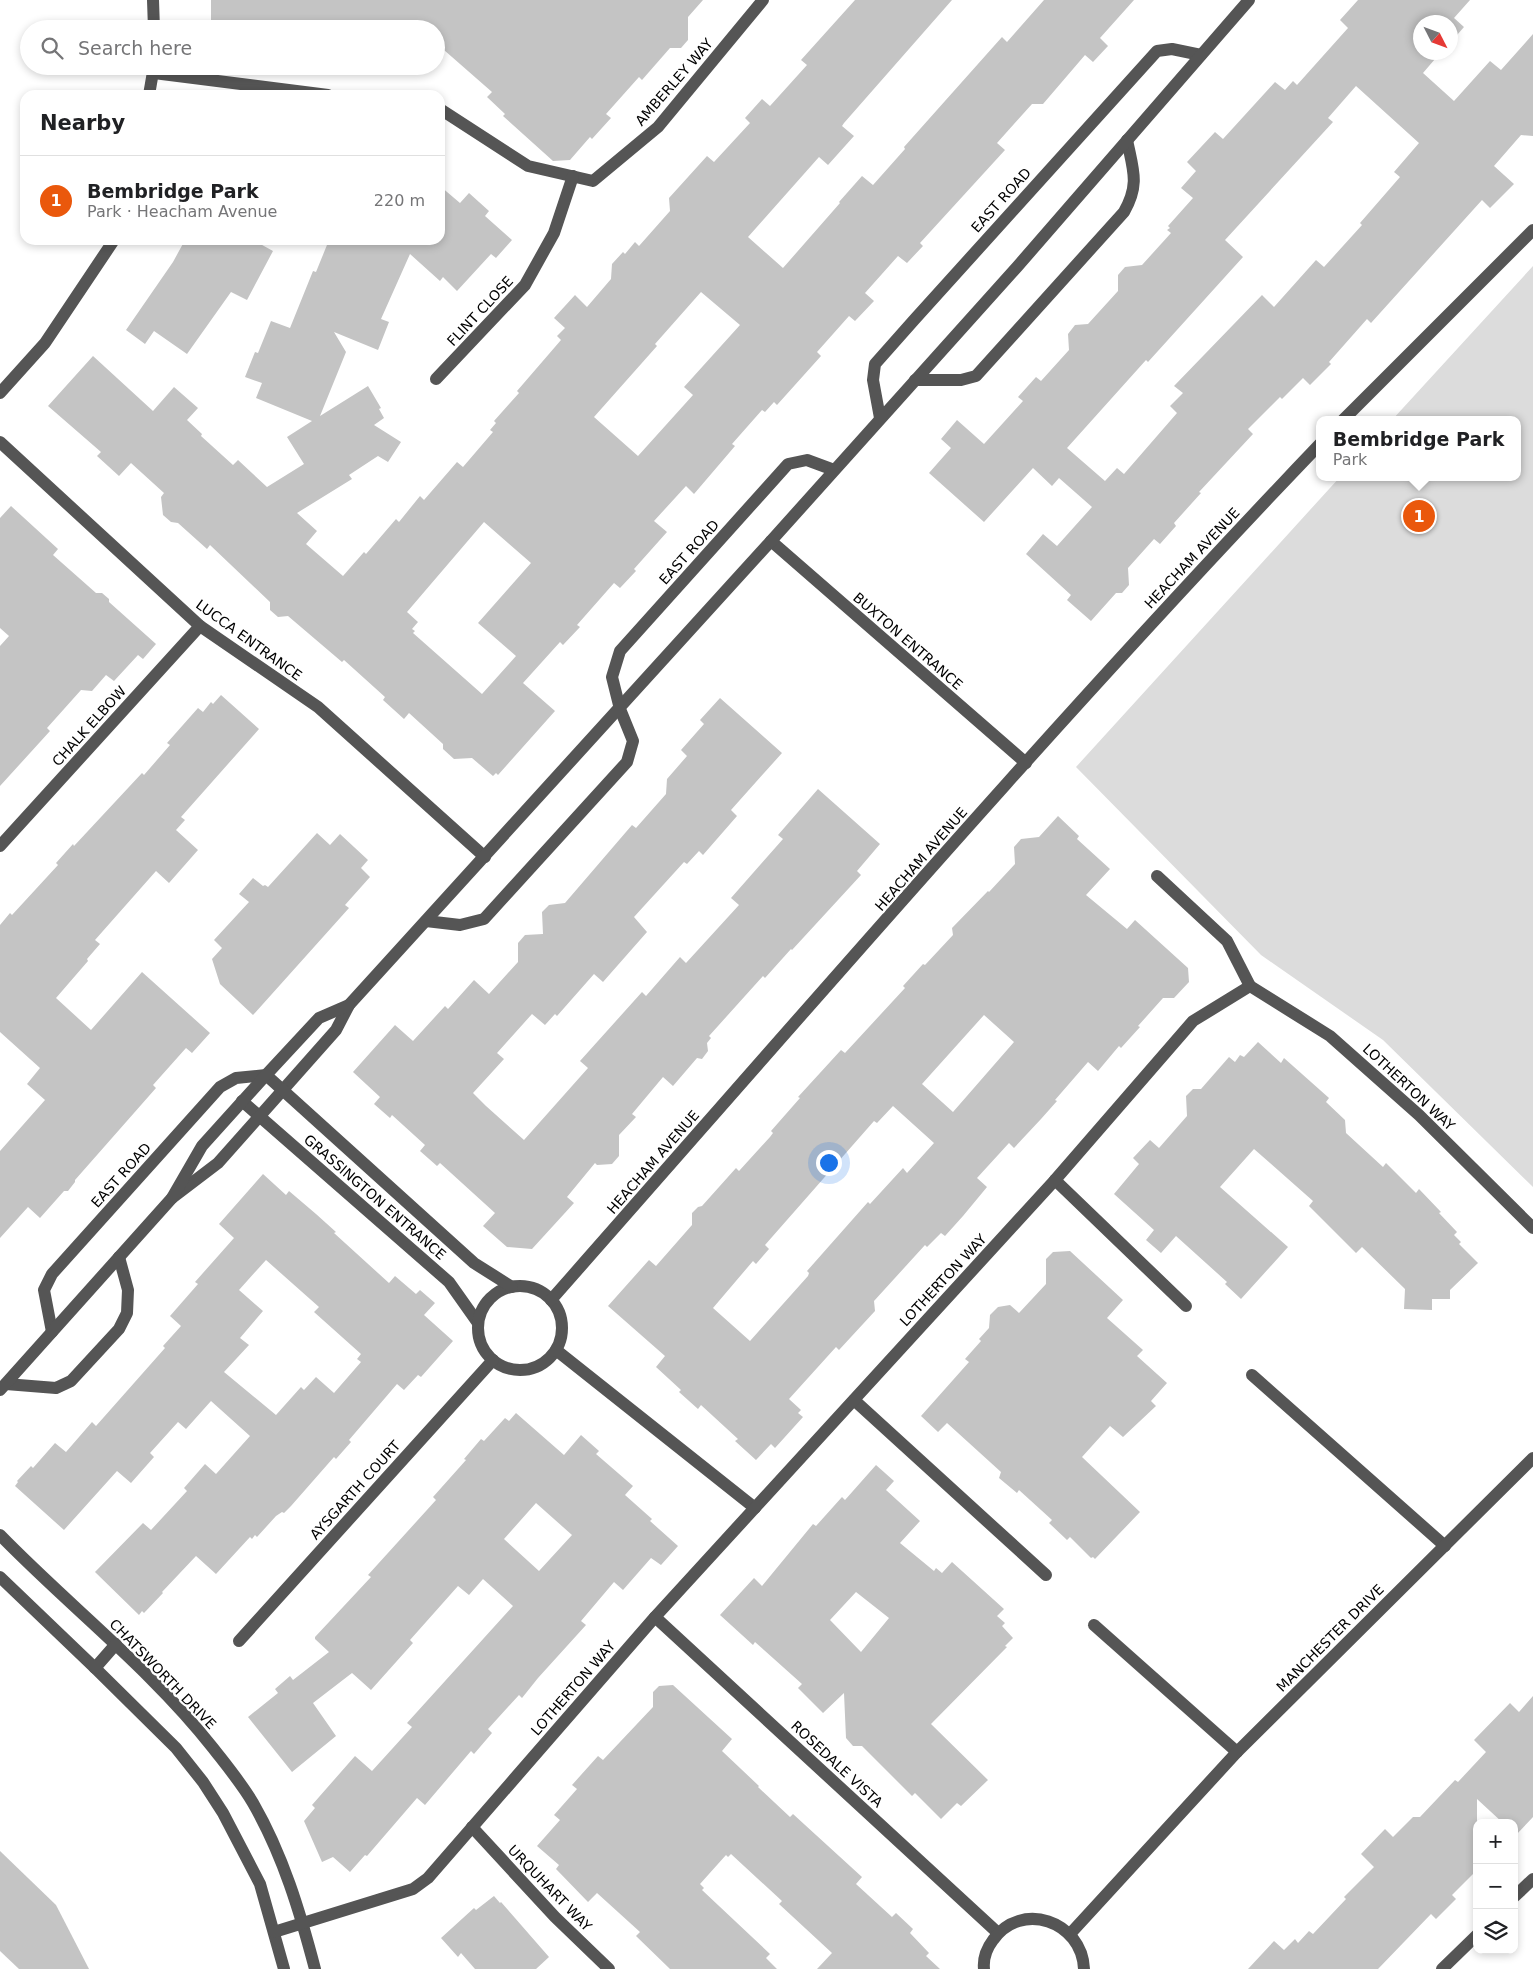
<!DOCTYPE html>
<meta charset="utf-8">
<style>
:root{--surface:#fff;--page:#f6f6f6;--text:#202124;--muted:#757577;--line:#e0e0e0;--accent:#ea580c}
body{margin:0;font-family:"DejaVu Sans",sans-serif;background:var(--page);color:var(--text)}
.controls{position:absolute;right:15px;bottom:15px;display:grid;overflow:hidden;border-radius:10px;box-shadow:0 2px 8px #0003}
.controls button{width:45px;height:45px;display:grid;place-items:center;padding:0;border:0;border-bottom:1px solid var(--line);background:var(--surface);color:var(--text);font:25px sans-serif}
.compass{position:absolute;left:1413px;top:15px;width:45px;height:45px;border-radius:50%;background:var(--surface);box-shadow:0 2px 8px #0003;rotate:132deg}
.you{position:absolute;left:828px;top:1162px;width:18px;height:18px;margin:-12px;border:4px solid #fff;border-radius:50%;background:#1a73e8;box-shadow:0 0 0 8px #1a73e833}
.badge{display:grid;place-items:center;width:32px;height:32px;border-radius:50%;background:var(--accent);color:#fff;font-size:16px;font-weight:700}
.pin{position:absolute;translate:-50% -50%;border:2px solid #fff;box-shadow:0 1px 5px #0006}
.popup{position:absolute;left:1316px;top:416px;width:205px;height:65px;box-sizing:border-box;display:grid;place-content:center;border-radius:10px;background:var(--surface);filter:drop-shadow(0 1px 4px #0005);font-size:16px;white-space:nowrap;color:var(--muted)}
.popup b{font-size:19px;color:var(--text)}
.popup::after{content:'';position:absolute;left:50%;top:100%;margin-left:-10px;border:10px solid transparent;border-top-color:var(--surface)}
.list{margin:0;padding:0;list-style:none}
h2{display:flex;justify-content:space-between;align-items:center;height:65px;margin:0;padding:0 20px;font-size:21px}
h2 small{font-size:16px;font-weight:400;color:var(--muted)}
.list li{display:grid;grid-template-columns:32px 1fr auto;gap:15px;align-items:center;box-sizing:border-box;height:90px;padding:0 20px;border-top:1px solid var(--line)}
.list b{display:block;font-size:19px;white-space:nowrap}
.list p{margin:0;font-size:16px;white-space:nowrap;color:var(--muted)}
.list em{font-size:16px;font-style:normal;color:var(--muted)}
.icon{flex:none;width:28px;height:28px;fill:none;stroke:currentColor;stroke-width:2;stroke-linecap:round;stroke-linejoin:round}
.map{position:relative;flex:none;width:1533px;height:1969px;overflow:hidden}
.search{position:absolute;background:var(--surface);box-shadow:0 2px 8px #0003;left:20px;top:20px;width:425px;height:55px;display:flex;align-items:center;gap:12px;box-sizing:border-box;padding:0 18px;border-radius:28px;color:var(--muted);font-size:19px}
.panel{position:absolute;background:var(--surface);box-shadow:0 2px 8px #0003;left:20px;top:90px;width:425px;height:155px;border-radius:15px}
.map>svg:first-child{display:block}
.green{fill:#dcdcdc}
.building{fill:#c4c4c4;fill-rule:evenodd}
.lines{fill:none;stroke-linecap:round;stroke-linejoin:round}
.minor{stroke:#555;stroke-width:12}
.labels{text-anchor:middle;stroke-width:4.5;stroke-linejoin:round;paint-order:stroke}
.street-label{font-size:14px;fill:#000;stroke:#fff}
</style>
<div class="map">
<svg width="1533" height="1969" viewBox="0 0 1533 1969">
<rect width="100%" height="100%" fill="#fff"/>
<!-- green -->
<polygon class="green" points="1533,266 1533,1187 1383,1040 1261,955 1076,767 1340,477 1518,477 1518,420 1392,420"/>
<!-- building -->
<g class="building">
<polygon points="211,0 703,0 688,17 688,40 681,48 670,48 642,80 639,77 606,114 611,118 592,139 590,137 570,160 553,161 503,116 505,114 487,97 492,92 436,43 436,29 281,29 281,26 219,26 219,22 211,22"/>
<path d="M 855,0 L 952,0 L 844,123 L 842,126 L 854,136 L 828,165 L 819,157 L 748,237 L 783,268 L 840,203 L 839,202 L 862,176 L 873,185 L 905,149 L 904,147 L 1002,37 L 1007,42 L 1044,0 L 1134,0 L 1100,38 L 1108,46 L 1093,62 L 1085,55 L 1043,104 L 1032,104 L 997,143 L 1005,150 L 920,243 L 923,246 L 907,263 L 898,256 L 865,293 L 874,301 L 855,321 L 849,316 L 817,352 L 821,356 L 777,405 L 774,402 L 765,412 L 762,410 L 732,444 L 735,446 L 694,494 L 686,486 L 654,521 L 667,532 L 634,569 L 636,571 L 620,588 L 614,583 L 577,625 L 580,627 L 563,645 L 560,642 L 523,683 L 555,711 L 498,775 L 496,773 L 493,776 L 472,758 L 454,759 L 443,749 L 443,744 L 409,713 L 404,719 L 383,700 L 385,697 L 344,660 L 342,662 L 288,616 L 278,617 L 270,610 L 270,602 L 210,545 L 207,549 L 178,523 L 171,522 L 163,515 L 161,497 L 164,493 L 131,463 L 119,476 L 97,456 L 101,452 L 48,406 L 93,356 L 153,411 L 174,387 L 198,408 L 187,420 L 202,434 L 201,436 L 233,465 L 238,460 L 267,487 L 304,464 L 287,437 L 312,421 L 256,398 L 262,383 L 245,377 L 255,352 L 258,353 L 271,321 L 290,328 L 313,271 L 316,272 L 329,240 L 440,240 L 440,186 L 460,203 L 469,193 L 489,211 L 485,216 L 512,240 L 496,258 L 491,254 L 457,291 L 443,277 L 440,281 L 410,254 L 381,319 L 389,322 L 378,350 L 334,332 L 346,352 L 320,416 L 368,386 L 381,408 L 379,409 L 384,418 L 374,425 L 401,442 L 388,462 L 378,456 L 349,475 L 352,479 L 297,513 L 317,531 L 306,544 L 343,576 L 364,552 L 366,554 L 396,519 L 399,522 L 420,496 L 424,500 L 457,462 L 463,467 L 493,432 L 490,430 L 496,423 L 494,421 L 519,393 L 517,391 L 561,340 L 557,336 L 565,328 L 554,318 L 575,295 L 587,307 L 611,279 L 612,264 L 623,252 L 625,254 L 635,242 L 639,246 L 670,211 L 669,198 L 707,156 L 714,162 L 750,123 L 745,118 L 762,99 L 770,106 L 807,65 L 801,60 ZM 701,292 L 740,325 L 684,387 L 693,395 L 638,456 L 594,417 L 657,346 L 655,344 ZM 484,522 L 531,563 L 478,623 L 516,656 L 482,694 L 413,633 L 415,631 L 412,629 L 418,622 L 407,612 Z"/>
<path d="M 1358,0 L 1470,0 L 1454,18 L 1464,27 L 1450,43 L 1450,22 L 1420,22 L 1420,52 L 1441,52 L 1423,73 L 1454,101 L 1490,61 L 1501,70 L 1533,34 L 1533,136 L 1521,135 L 1494,166 L 1514,184 L 1490,208 L 1482,200 L 1371,323 L 1367,319 L 1329,362 L 1331,364 L 1310,385 L 1303,378 L 1282,399 L 1280,397 L 1248,429 L 1253,434 L 1199,492 L 1201,493 L 1174,523 L 1176,526 L 1160,544 L 1154,539 L 1128,568 L 1129,585 L 1122,593 L 1116,593 L 1091,621 L 1067,600 L 1071,595 L 1026,554 L 1043,534 L 1057,546 L 1092,507 L 1059,478 L 1052,486 L 1033,468 L 984,522 L 929,473 L 951,448 L 941,439 L 957,420 L 984,444 L 1023,401 L 1018,397 L 1036,377 L 1041,381 L 1069,350 L 1068,334 L 1075,325 L 1088,324 L 1118,291 L 1118,275 L 1125,267 L 1142,265 L 1171,233 L 1167,230 L 1170,228 L 1168,226 L 1193,198 L 1181,188 L 1196,171 L 1187,162 L 1215,132 L 1223,139 L 1275,82 L 1285,90 L 1293,81 L 1297,85 L 1348,28 L 1340,20 ZM 1356,86 L 1419,143 L 1394,172 L 1400,177 L 1360,223 L 1362,225 L 1324,267 L 1316,260 L 1274,307 L 1262,295 L 1174,386 L 1183,393 L 1170,406 L 1177,413 L 1124,474 L 1117,468 L 1105,481 L 1067,448 L 1146,360 L 1148,362 L 1243,257 L 1225,240 L 1333,122 L 1328,118 Z"/>
<polygon points="185,240 253,240 273,251 247,300 231,292 187,354 154,331 145,344 126,330 173,262"/>
<polygon points="11,506 58,549 53,555 96,593 102,593 109,599 109,602 156,644 143,659 138,655 114,681 106,675 92,691 81,690 47,728 50,731 0,786 0,646 9,636 0,628 0,518"/>
<polygon points="221,695 259,729 181,817 185,820 176,830 198,850 169,883 156,871 95,940 100,944 87,959 88,961 56,998 91,1030 142,972 210,1033 192,1053 186,1048 153,1085 156,1088 75,1180 75,1182 68,1191 64,1191 40,1218 28,1207 0,1238 0,1151 45,1100 27,1084 40,1068 0,1032 0,925 10,913 12,915 58,865 56,863 73,844 74,846 142,773 144,775 170,745 167,743 198,708 203,712 211,702 213,704"/>
<polygon points="720,698 782,753 731,810 737,816 703,855 699,851 687,864 684,862 634,917 647,932 603,982 594,974 557,1016 555,1014 545,1025 532,1014 497,1053 504,1059 473,1093 486,1106 524,1140 588,1068 580,1061 642,992 646,996 680,957 686,963 739,905 731,898 783,839 778,835 818,789 880,844 857,871 861,875 792,950 791,949 765,978 763,976 709,1036 711,1038 707,1043 708,1051 702,1059 697,1058 673,1086 663,1077 632,1114 636,1117 619,1135 619,1156 612,1164 597,1165 595,1163 567,1197 574,1203 532,1249 507,1247 483,1226 495,1213 440,1163 437,1166 420,1151 425,1145 392,1115 390,1118 374,1104 380,1097 353,1072 395,1025 413,1041 445,1006 448,1009 474,980 489,994 518,962 518,943 525,935 543,934 542,912 549,905 565,903 632,825 636,828 666,794 667,779 687,756 681,750 704,724 700,720"/>
<path d="M 1058,816 L 1079,836 L 1077,839 L 1110,869 L 1086,895 L 1127,929 L 1135,920 L 1188,968 L 1189,982 L 1174,998 L 1163,998 L 1138,1026 L 1140,1027 L 1121,1048 L 1119,1046 L 1098,1071 L 1088,1062 L 1055,1100 L 1057,1101 L 1041,1119 L 1014,1148 L 1009,1143 L 977,1178 L 987,1187 L 963,1216 L 945,1236 L 941,1233 L 927,1247 L 925,1245 L 874,1301 L 875,1311 L 839,1350 L 836,1347 L 789,1399 L 801,1410 L 798,1413 L 803,1417 L 775,1448 L 771,1444 L 756,1460 L 735,1441 L 738,1439 L 701,1405 L 698,1409 L 679,1392 L 681,1390 L 656,1367 L 665,1356 L 608,1306 L 649,1260 L 656,1266 L 692,1225 L 692,1213 L 698,1207 L 702,1206 L 736,1168 L 739,1171 L 770,1137 L 773,1133 L 771,1131 L 800,1098 L 798,1097 L 841,1050 L 845,1053 L 905,988 L 903,986 L 923,964 L 925,965 L 953,935 L 952,928 L 988,891 L 989,892 L 1015,864 L 1014,847 L 1021,839 L 1039,837 ZM 984,1015 L 1014,1042 L 953,1112 L 922,1084 ZM 893,1106 L 934,1143 L 907,1173 L 903,1168 L 870,1204 L 868,1202 L 807,1271 L 809,1273 L 808,1276 L 750,1341 L 713,1308 L 753,1261 L 756,1264 L 769,1249 L 765,1245 L 874,1121 L 877,1123 Z"/>
<polygon points="317,833 330,845 340,834 368,860 361,868 370,877 345,905 349,908 253,1015 220,984 212,959 222,948 214,940 249,902 239,894 253,878 263,886 265,885 268,887"/>
<polygon points="1258,1042 1281,1063 1284,1058 1329,1098 1326,1102 1345,1120 1346,1133 1383,1167 1386,1163 1416,1193 1419,1189 1441,1212 1439,1213 1457,1232 1454,1235 1461,1242 1459,1244 1478,1263 1450,1290 1450,1299 1432,1299 1432,1310 1404,1309 1405,1289 1362,1247 1356,1253 1309,1206 1313,1201 1254,1149 1220,1187 1288,1247 1241,1299 1225,1284 1227,1282 1176,1236 1161,1253 1146,1240 1154,1230 1114,1194 1139,1164 1133,1158 1150,1140 1159,1148 1187,1116 1186,1096 1193,1089 1201,1089 1229,1057 1235,1062 1240,1055 1244,1057"/>
<path d="M 263,1174 L 286,1195 L 289,1191 L 316,1214 L 336,1232 L 334,1233 L 389,1283 L 395,1276 L 416,1294 L 420,1290 L 435,1303 L 424,1315 L 453,1341 L 421,1377 L 418,1375 L 404,1390 L 397,1384 L 349,1440 L 351,1442 L 336,1459 L 334,1457 L 291,1506 L 284,1513 L 282,1512 L 276,1516 L 257,1537 L 255,1535 L 252,1539 L 250,1537 L 216,1574 L 196,1556 L 162,1592 L 163,1593 L 144,1613 L 142,1611 L 139,1615 L 95,1572 L 143,1523 L 151,1530 L 187,1491 L 184,1488 L 205,1464 L 216,1474 L 250,1436 L 211,1401 L 186,1429 L 178,1422 L 150,1453 L 154,1457 L 131,1483 L 117,1471 L 64,1530 L 15,1486 L 18,1482 L 17,1481 L 31,1466 L 33,1468 L 55,1443 L 66,1452 L 92,1422 L 96,1426 L 165,1348 L 163,1346 L 181,1326 L 170,1316 L 198,1284 L 195,1282 L 234,1238 L 219,1224 ZM 266,1260 L 319,1307 L 314,1312 L 361,1354 L 357,1359 L 361,1362 L 334,1393 L 316,1377 L 304,1390 L 301,1387 L 276,1415 L 224,1372 L 249,1345 L 240,1338 L 263,1311 L 239,1290 Z"/>
<polygon points="1070,1251 1123,1300 1107,1318 1143,1350 1137,1356 1167,1383 1151,1401 1156,1406 1123,1437 1110,1426 1082,1457 1140,1512 1095,1559 1093,1557 1091,1558 1070,1537 1067,1540 1049,1523 1052,1520 1019,1490 1017,1493 999,1478 1001,1472 947,1423 938,1432 921,1416 969,1362 965,1359 981,1341 979,1339 989,1328 990,1315 998,1307 1010,1305 1019,1313 1046,1284 1046,1259 1053,1252"/>
<path d="M 516,1413 L 564,1455 L 581,1435 L 599,1451 L 596,1454 L 633,1486 L 625,1495 L 652,1519 L 650,1521 L 678,1546 L 661,1565 L 651,1558 L 623,1590 L 614,1582 L 581,1621 L 586,1625 L 538,1678 L 522,1698 L 519,1695 L 488,1729 L 492,1733 L 474,1754 L 471,1751 L 425,1805 L 417,1798 L 367,1856 L 365,1855 L 350,1872 L 333,1857 L 322,1862 L 304,1821 L 315,1808 L 312,1805 L 355,1756 L 372,1771 L 412,1727 L 407,1723 L 513,1606 L 483,1579 L 469,1595 L 458,1586 L 410,1640 L 413,1643 L 371,1690 L 352,1673 L 313,1703 L 336,1736 L 292,1772 L 248,1717 L 278,1693 L 275,1689 L 290,1676 L 293,1680 L 329,1652 L 315,1639 L 315,1637 L 371,1577 L 368,1575 L 436,1500 L 433,1497 L 466,1460 L 464,1459 L 481,1439 L 484,1441 L 505,1418 L 509,1421 ZM 536,1503 L 572,1535 L 539,1571 L 504,1539 Z"/>
<path d="M 876,1465 L 894,1481 L 886,1490 L 920,1521 L 900,1543 L 934,1571 L 936,1568 L 942,1573 L 952,1562 L 1004,1609 L 997,1616 L 1005,1623 L 1002,1626 L 1013,1638 L 1005,1646 L 1007,1647 L 931,1724 L 988,1780 L 961,1806 L 957,1803 L 941,1819 L 915,1793 L 912,1796 L 862,1746 L 853,1746 L 846,1738 L 844,1693 L 823,1713 L 798,1688 L 802,1684 L 755,1642 L 753,1645 L 720,1615 L 754,1578 L 762,1586 L 813,1524 L 816,1526 L 842,1497 L 845,1500 ZM 856,1592 L 889,1618 L 861,1652 L 830,1620 Z"/>
<polygon points="673,1685 732,1739 722,1751 759,1786 758,1787 790,1817 793,1814 862,1877 856,1884 892,1917 896,1913 913,1929 910,1933 929,1953 926,1956 940,1969 817,1969 832,1953 779,1904 782,1901 731,1854 728,1857 726,1855 700,1884 704,1888 702,1890 770,1954 766,1958 777,1969 670,1969 636,1936 640,1932 597,1893 588,1902 556,1869 559,1865 537,1846 560,1820 554,1815 577,1789 572,1785 598,1756 603,1760 653,1707 653,1692 659,1686"/>
<polygon points="1533,1696 1533,1817 1516,1835 1514,1833 1514,1823 1503,1823 1477,1799 1477,1870 1452,1895 1456,1899 1436,1919 1431,1914 1378,1969 1248,1969 1274,1941 1284,1950 1295,1939 1298,1943 1309,1931 1313,1934 1346,1899 1344,1897 1374,1867 1361,1854 1385,1829 1393,1837 1413,1817 1420,1817 1455,1780 1458,1782 1486,1752 1474,1740 1510,1703 1519,1712"/>
<polygon points="0,1851 56,1905 89,1969 19,1969 0,1951"/>
<polygon points="494,1896 500,1903 501,1902 549,1957 536,1969 475,1969 461,1953 458,1957 441,1938 474,1908 476,1910"/>
</g>
<g class="lines">
<!-- minor -->
<g class="minor">
<polyline points="153,0 154,29"/>
<polyline points="154,73 328,95"/>
<polyline points="149,95 154,66"/>
<polyline points="440,109 528,166 593,181 658,127 763,0"/>
<polyline points="436,379 525,285 554,233 573,176"/>
<path d="M 915,380 L 961,380 L 976,376 L 1124,212 C 1140,184 1133,170 1127,140"/>
<polyline points="0,393 45,343 114,240"/>
<polyline points="880,418 873,380 875,364 914,320 1157,51 1172,49 1201,55"/>
<polyline points="1343,420 1533,230"/>
<polyline points="0,442 200,626 318,707 485,857"/>
<polyline points="771,541 1026,763"/>
<polyline points="0,846 200,626"/>
<polyline points="1157,876 1227,941 1250,986"/>
<polyline points="426,921 460,925 484,919 627,762 633,741 620,709 612,677 620,651 788,464 807,460 834,470"/>
<polyline points="242,1101 449,1282 478,1323"/>
<polyline points="1055,1180 1186,1306"/>
<polyline points="172,1198 218,1163 336,1030 349,1005 771,541 1017,267 1249,0"/>
<circle cx="520" cy="1328" r="42"/>
<path d="M 551,1300 C 805,1012 1055,721 1320,444"/>
<polyline points="52,1332 44,1290 52,1274 220,1087 236,1078 266,1075 474,1263 512,1287"/>
<polyline points="556,1350 755,1508"/>
<polyline points="1252,1375 1445,1546"/>
<polyline points="6,1384 56,1388 71,1381 119,1329 127,1313 128,1290 119,1257"/>
<polyline points="0,1390 172,1198 202,1146 266,1075 319,1018 349,1005"/>
<polyline points="854,1400 1046,1575"/>
<path d="M 0,1535 C 70,1607 151,1669 213,1748 C 227,1766 242,1784 253,1803 C 283,1855 300,1912 315,1969"/>
<polyline points="0,1577 95,1668 176,1748 203,1782 223,1813 260,1884 284,1969"/>
<polyline points="655,1617 998,1933"/>
<polyline points="1094,1625 1237,1752"/>
<polyline points="239,1641 493,1360"/>
<polyline points="95,1668 116,1644"/>
<polyline points="472,1827 555,1917 609,1969"/>
<polyline points="1514,1897 1533,1879"/>
<polyline points="274,1932 413,1889 428,1878 655,1617 1055,1180 1193,1021 1250,986 1330,1036 1419,1115 1533,1228"/>
<polyline points="1070,1934 1237,1752 1533,1458"/>
<path d="M 984,1969 C 983,1959 987,1948 993,1940 C 1021,1900 1082,1921 1084,1969"/>
<polyline points="1442,1969 1477,1935"/>
</g>
</g>
<g class="labels">
<!-- street labels -->
<g class="street-label">
<text transform="translate(674 82) rotate(-49)" y="5">AMBERLEY WAY</text>
<text transform="translate(1001 200) rotate(-48)" y="5">EAST ROAD</text>
<text transform="translate(480 311) rotate(-47)" y="5">FLINT CLOSE</text>
<text transform="translate(689 552) rotate(-48)" y="5">EAST ROAD</text>
<text transform="translate(1192 558) rotate(-47)" y="5">HEACHAM AVENUE</text>
<text transform="translate(249 640) rotate(36)" y="5">LUCCA ENTRANCE</text>
<text transform="translate(908 641) rotate(41)" y="5">BUXTON ENTRANCE</text>
<text transform="translate(89 726) rotate(-48)" y="5">CHALK ELBOW</text>
<text transform="translate(921 859) rotate(-49)" y="5">HEACHAM AVENUE</text>
<text transform="translate(1409 1087) rotate(43)" y="5">LOTHERTON WAY</text>
<text transform="translate(653 1162) rotate(-49)" y="5">HEACHAM AVENUE</text>
<text transform="translate(121 1175) rotate(-48)" y="5">EAST ROAD</text>
<text transform="translate(375 1197) rotate(41)" y="5">GRASSINGTON ENTRANCE</text>
<text transform="translate(943 1280) rotate(-47)" y="5">LOTHERTON WAY</text>
<text transform="translate(355 1490) rotate(-48)" y="5">AYSGARTH COURT</text>
<text transform="translate(1330 1638) rotate(-45)" y="5">MANCHESTER DRIVE</text>
<text transform="translate(163 1674) rotate(46)" y="5">CHATSWORTH DRIVE</text>
<text transform="translate(573 1688) rotate(-49)" y="5">LOTHERTON WAY</text>
<text transform="translate(837 1764) rotate(43)" y="5">ROSEDALE VISTA</text>
<text transform="translate(550 1888) rotate(46)" y="5">URQUHART WAY</text>
</g>
</g>
</svg>
<div class="controls">
<button>+</button>
<button>−</button>
<button><svg class="icon" aria-label="layers" viewBox="0 0 24 24"><path d="M12 4l9 5-9 5-9-5zM3 14l9 5 9-5"/></svg></button>
</div>
<svg class="compass" viewBox="-18 -18 36 36"><path d="M0-13l5 13h-10z" fill="#e53935"/><path d="M0 13l5-13h-10z" fill="#757577"/></svg>
<div class="you"></div>
<div class="pin badge" style="left:1419px;top:516px">1</div>
<div class="popup"><b>Bembridge Park</b>Park</div>
<div class="search"><svg class="icon" aria-label="search" viewBox="0 0 24 24"><circle cx="10" cy="10" r="6"/><path d="M15 15l6 6"/></svg>Search here</div>
<section class="panel">
<h2>Nearby<small></small></h2>
<ul class="list">
<li><span class="badge">1</span><div><b>Bembridge Park</b><p>Park · Heacham Avenue</p></div><em>220 m</em></li>
</ul>
</section>
</div>
